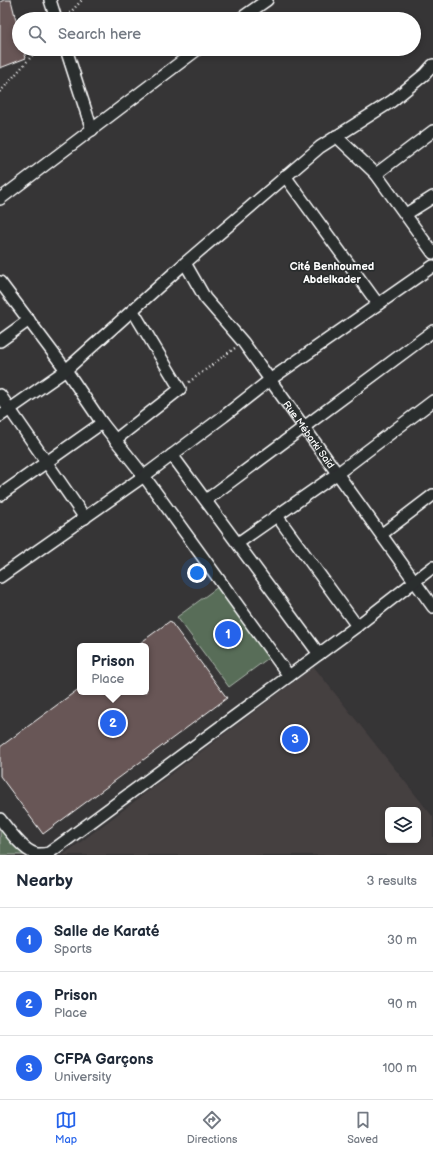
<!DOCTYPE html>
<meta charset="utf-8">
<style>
:root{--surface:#fff;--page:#f6f6f7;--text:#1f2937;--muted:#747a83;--line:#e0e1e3;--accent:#2563eb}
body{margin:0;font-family:"Balsamiq Sans",sans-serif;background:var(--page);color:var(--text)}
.controls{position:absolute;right:12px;bottom:12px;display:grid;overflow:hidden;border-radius:6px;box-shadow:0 2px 6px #0003}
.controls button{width:36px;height:36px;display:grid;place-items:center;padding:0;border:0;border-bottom:1px solid var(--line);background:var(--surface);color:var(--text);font:20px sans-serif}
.you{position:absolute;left:197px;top:573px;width:14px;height:14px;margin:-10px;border:3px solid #fff;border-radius:50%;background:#1a73e8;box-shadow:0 0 0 6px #1a73e833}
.badge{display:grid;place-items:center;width:26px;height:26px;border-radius:50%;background:var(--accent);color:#fff;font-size:13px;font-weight:700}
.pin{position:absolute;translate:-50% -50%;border:2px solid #fff;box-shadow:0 1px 4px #0006}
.popup{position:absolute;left:77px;top:643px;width:72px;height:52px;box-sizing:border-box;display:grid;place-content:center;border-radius:6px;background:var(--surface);filter:drop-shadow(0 1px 3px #0005);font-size:13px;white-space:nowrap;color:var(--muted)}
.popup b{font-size:15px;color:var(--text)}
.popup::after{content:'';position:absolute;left:50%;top:100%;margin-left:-8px;border:8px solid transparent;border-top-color:var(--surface)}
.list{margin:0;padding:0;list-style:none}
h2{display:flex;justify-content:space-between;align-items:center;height:52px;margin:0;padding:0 16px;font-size:17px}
h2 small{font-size:13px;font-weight:400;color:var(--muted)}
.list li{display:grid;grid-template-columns:26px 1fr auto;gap:12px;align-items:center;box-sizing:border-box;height:64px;padding:0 16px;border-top:1px solid var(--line)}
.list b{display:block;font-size:15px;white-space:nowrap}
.list p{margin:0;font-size:13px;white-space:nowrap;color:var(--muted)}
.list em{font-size:13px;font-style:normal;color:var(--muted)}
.icon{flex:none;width:22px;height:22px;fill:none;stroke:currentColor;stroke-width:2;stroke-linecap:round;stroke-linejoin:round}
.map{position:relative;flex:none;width:433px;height:855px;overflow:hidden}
.search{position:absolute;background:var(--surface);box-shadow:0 2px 6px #0003;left:12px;right:12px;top:12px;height:44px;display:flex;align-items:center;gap:10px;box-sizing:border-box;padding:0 14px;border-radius:22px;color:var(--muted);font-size:15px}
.sheet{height:244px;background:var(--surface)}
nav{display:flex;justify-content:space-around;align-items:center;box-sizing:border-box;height:56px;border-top:1px solid var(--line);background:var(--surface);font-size:11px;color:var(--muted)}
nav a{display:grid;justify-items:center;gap:2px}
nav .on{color:var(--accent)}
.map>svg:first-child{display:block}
.built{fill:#453f40;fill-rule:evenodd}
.green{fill:#586d59;stroke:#acb6ac}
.building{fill:#685656;stroke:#fff}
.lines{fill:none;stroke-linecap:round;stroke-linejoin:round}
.street-casing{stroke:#fff;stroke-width:14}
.path{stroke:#fff;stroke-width:2.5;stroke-dasharray:1 3;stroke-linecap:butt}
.street{stroke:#2a2d2e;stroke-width:11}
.labels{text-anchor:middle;stroke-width:3.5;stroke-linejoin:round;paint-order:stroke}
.street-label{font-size:10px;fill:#fff;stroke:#2a2d2e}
.neighbourhood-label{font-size:11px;font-weight:bold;fill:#fff;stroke:#2a2d2e}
</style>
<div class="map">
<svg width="433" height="855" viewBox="0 0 433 855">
<rect width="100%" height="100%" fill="#363536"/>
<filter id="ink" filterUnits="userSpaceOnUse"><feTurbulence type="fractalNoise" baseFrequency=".025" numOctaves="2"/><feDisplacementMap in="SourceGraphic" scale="8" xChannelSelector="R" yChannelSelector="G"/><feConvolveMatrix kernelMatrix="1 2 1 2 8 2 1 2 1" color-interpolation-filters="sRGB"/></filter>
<g filter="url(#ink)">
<!-- built -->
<path class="built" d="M 314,667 L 433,817 L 433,855 L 63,855 ZM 388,810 L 418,810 L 418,840 L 388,840 Z"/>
<!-- green -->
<g class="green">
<polygon points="226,581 278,651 229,687 177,617"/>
<polygon points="0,821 27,855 0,855"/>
</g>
<!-- building -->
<g class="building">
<polygon points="4,0 11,0 19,32 19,49 23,49 26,58 0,68 0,2"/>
<polygon points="170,621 227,698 43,834 0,776 0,747 80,688 80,692 146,692 146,646 136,646"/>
</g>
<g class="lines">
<defs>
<g id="street">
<polyline points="50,0 56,19"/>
<polyline points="240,19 267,0"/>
<polyline points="66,49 92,130"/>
<polyline points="336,136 376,174 433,253"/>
<polyline points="376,174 433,131"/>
<polyline points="285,176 378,304"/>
<polyline points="0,199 198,49"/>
<polyline points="406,214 433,197"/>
<path id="s1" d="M 185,263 L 205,298 L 243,342 L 433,607"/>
<polyline points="0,282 66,370 102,423 144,476 289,676"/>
<polyline points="0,341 29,320"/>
<polyline points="0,395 85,518"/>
<polyline points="0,416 66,370 185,263 320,147 392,101 425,74 433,65"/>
<polyline points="115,440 180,389 133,311"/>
<polyline points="172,455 319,654"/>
<polyline points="0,495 102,423"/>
<polyline points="206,500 433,331"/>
<polyline points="277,516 357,626"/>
<polyline points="382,534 433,495"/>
<polyline points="238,543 338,473 433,401"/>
<polyline points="0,577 144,476 224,416 271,379 433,266"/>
<path d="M 0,819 C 7,828 23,850 34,853 C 39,855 44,854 49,853 L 357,626 L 433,567"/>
</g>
</defs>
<!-- street casing -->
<use href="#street" class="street-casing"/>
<!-- path -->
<g class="path">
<polyline points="67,16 82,0"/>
<polyline points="0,92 38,49"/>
<polyline points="189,382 235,348"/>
</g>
<!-- street -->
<use href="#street" class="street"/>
</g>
</g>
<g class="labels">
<!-- street labels -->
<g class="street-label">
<text dy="4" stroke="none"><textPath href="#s1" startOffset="212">Rue Mébarki Saïd</textPath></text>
</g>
<!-- neighbourhood labels -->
<g class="neighbourhood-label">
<text x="332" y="270">Cité Benhoumed<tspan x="332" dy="13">Abdelkader</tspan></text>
</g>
</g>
</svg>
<div class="controls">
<button><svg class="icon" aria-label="layers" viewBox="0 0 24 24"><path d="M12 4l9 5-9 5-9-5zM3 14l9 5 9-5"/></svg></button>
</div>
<div class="you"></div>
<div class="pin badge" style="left:228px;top:634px">1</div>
<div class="pin badge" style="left:113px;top:723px">2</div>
<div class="popup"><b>Prison</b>Place</div>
<div class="pin badge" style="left:295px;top:739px">3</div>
<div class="search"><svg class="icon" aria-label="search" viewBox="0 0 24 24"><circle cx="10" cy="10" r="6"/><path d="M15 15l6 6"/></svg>Search here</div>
</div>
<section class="sheet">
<h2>Nearby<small>3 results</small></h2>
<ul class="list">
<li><span class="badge">1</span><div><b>Salle de Karaté</b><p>Sports</p></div><em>30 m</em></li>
<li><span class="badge">2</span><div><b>Prison</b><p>Place</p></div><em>90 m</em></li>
<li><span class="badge">3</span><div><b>CFPA Garçons</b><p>University</p></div><em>100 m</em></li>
</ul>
</section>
<nav>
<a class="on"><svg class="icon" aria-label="map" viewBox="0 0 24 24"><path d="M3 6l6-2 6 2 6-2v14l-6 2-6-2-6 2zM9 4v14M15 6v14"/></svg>Map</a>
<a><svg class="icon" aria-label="directions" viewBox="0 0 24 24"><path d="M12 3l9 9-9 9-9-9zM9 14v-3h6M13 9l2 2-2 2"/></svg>Directions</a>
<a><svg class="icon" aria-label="saved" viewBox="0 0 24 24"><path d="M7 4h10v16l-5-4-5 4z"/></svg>Saved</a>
</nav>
